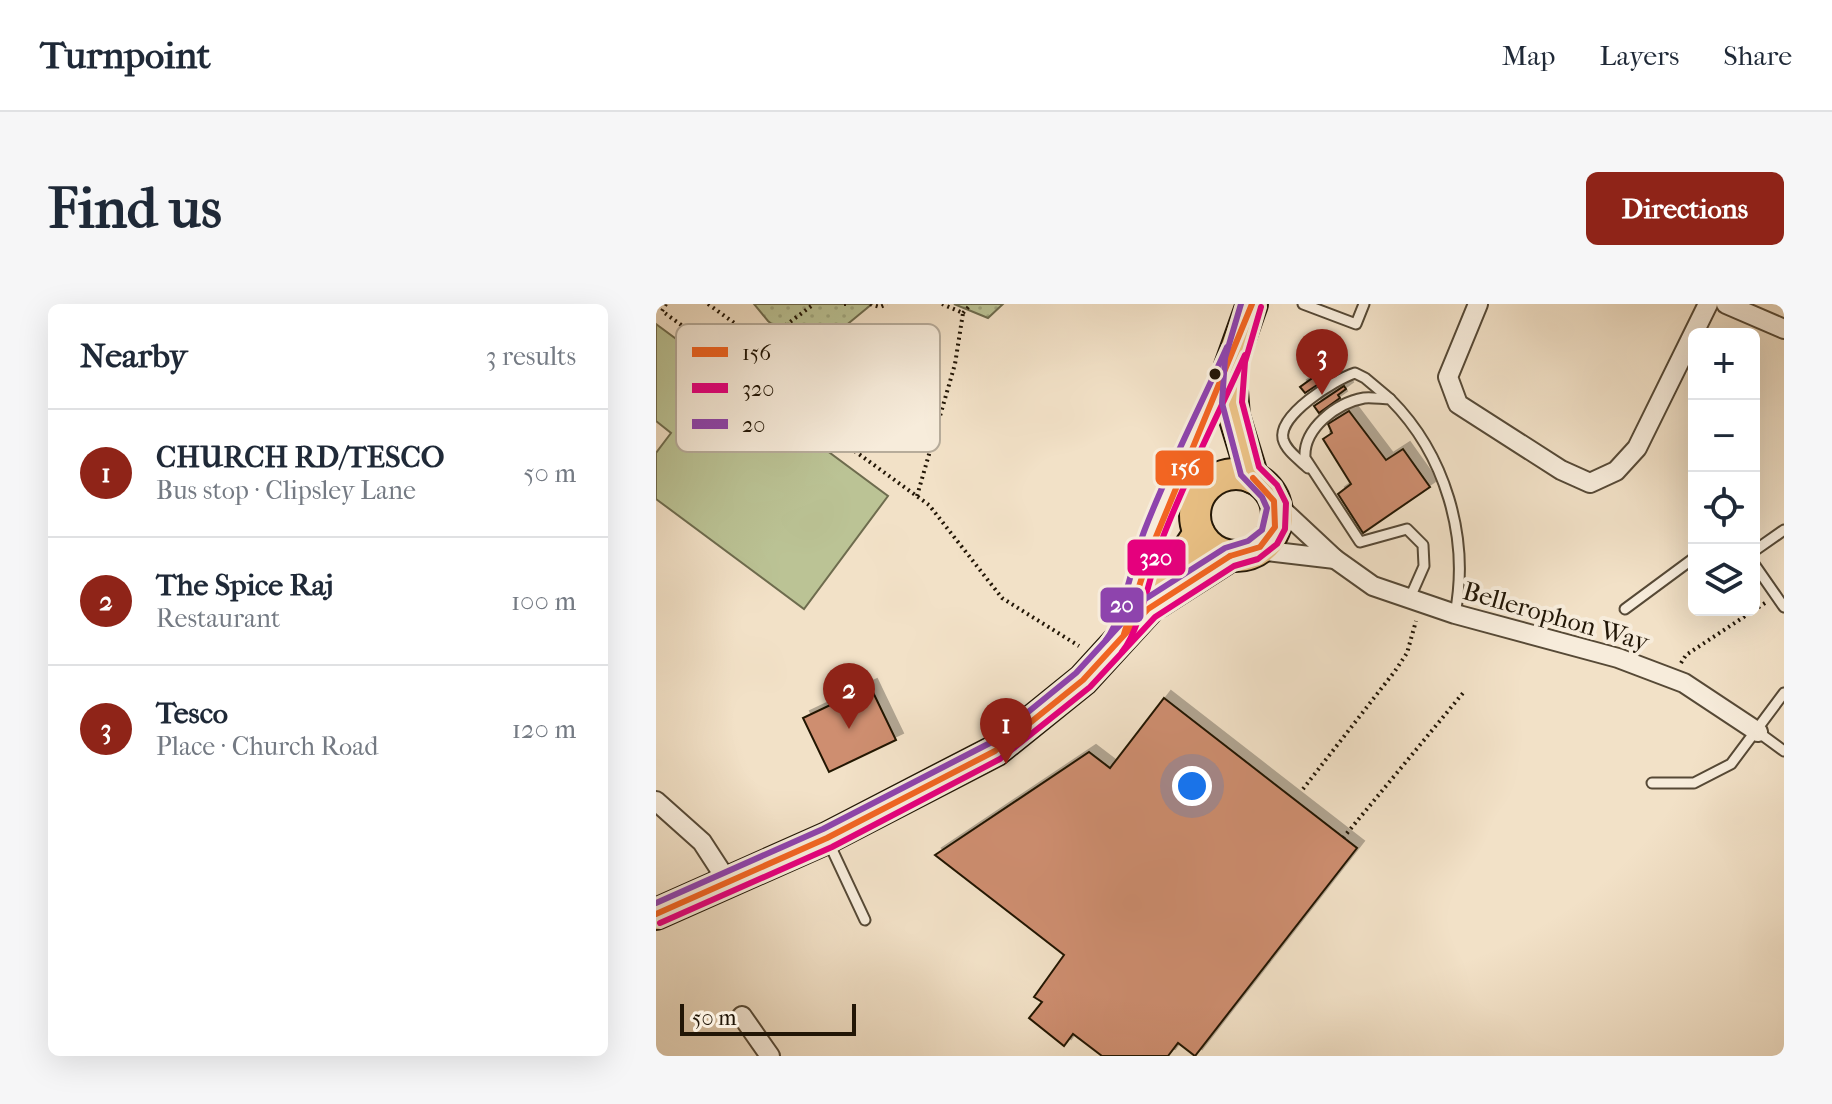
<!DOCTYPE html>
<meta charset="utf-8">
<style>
:root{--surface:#fff;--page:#f6f6f7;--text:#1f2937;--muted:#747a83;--line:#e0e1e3;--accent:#8f2418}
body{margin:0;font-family:"IM FELL French Canon",serif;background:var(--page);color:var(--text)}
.controls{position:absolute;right:24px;top:24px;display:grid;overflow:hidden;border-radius:12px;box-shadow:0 8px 32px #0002}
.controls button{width:72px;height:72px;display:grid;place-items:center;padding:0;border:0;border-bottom:2px solid var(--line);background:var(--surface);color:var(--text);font:40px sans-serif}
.scale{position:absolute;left:24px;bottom:20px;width:176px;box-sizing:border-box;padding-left:8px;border:4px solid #221606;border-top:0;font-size:22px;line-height:28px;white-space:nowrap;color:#221606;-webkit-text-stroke:6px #f7ecdb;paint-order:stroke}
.you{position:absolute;left:536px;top:482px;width:28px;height:28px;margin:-20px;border:6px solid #fff;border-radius:50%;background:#1a73e8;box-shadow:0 0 0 12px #1a73e833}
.badge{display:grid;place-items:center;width:52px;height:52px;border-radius:50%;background:var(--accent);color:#fff;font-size:26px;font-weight:700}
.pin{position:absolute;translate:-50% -66px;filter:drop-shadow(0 2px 4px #0008)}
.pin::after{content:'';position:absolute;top:42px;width:28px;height:24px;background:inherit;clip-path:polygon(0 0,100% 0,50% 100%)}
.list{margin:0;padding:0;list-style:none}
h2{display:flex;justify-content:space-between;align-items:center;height:104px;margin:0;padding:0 32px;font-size:34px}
h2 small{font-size:26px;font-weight:400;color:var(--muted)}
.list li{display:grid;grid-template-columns:52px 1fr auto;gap:24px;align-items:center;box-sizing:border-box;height:128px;padding:0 32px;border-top:2px solid var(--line)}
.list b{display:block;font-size:30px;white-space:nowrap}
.list p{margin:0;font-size:26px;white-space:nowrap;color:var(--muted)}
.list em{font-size:26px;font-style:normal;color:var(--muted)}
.icon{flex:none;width:44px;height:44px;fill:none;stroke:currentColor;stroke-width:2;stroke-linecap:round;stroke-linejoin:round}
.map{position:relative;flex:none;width:1128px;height:752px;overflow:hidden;border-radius:12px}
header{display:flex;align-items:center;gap:48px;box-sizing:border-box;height:112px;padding:0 40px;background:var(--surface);border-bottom:2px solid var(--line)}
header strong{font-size:38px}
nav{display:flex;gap:44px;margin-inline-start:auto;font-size:28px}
.intro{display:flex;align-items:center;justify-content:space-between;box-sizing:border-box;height:192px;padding:0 48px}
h1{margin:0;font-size:56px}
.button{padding:20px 36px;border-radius:12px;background:var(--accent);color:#fff;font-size:28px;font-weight:700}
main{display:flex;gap:48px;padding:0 48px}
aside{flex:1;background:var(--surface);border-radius:12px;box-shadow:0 8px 32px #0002}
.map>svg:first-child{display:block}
.grass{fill:#bbc395;stroke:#6e6c4e;stroke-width:2}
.park{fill:url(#park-dots);stroke:#6e6c4e;stroke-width:2}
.building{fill:#ce8e70;stroke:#221606;stroke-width:2;filter:url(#shadow)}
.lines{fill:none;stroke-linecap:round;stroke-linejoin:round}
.service-casing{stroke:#564936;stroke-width:13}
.minor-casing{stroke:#564936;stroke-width:22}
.primary-casing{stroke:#221606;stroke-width:34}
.path{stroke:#221606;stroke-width:4;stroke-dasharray:2 4;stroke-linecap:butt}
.service{stroke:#f7ecdb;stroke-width:9}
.minor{stroke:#f7ecdb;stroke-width:18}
.primary{stroke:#e9c084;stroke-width:30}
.bus-1-casing{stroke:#f7ecdb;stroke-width:12}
.bus-2-casing{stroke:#f7ecdb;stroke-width:12}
.bus-3-casing{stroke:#f7ecdb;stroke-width:12}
.bus-1{stroke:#f26522;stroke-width:6}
.bus-2{stroke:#e5007d;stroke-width:6}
.bus-3{stroke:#8e44ad;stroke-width:6}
.bus-dot{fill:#221606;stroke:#f7ecdb;stroke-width:3}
.labels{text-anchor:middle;stroke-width:8;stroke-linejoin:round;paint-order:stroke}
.street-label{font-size:26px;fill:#221606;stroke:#f7ecdb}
.key{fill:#f7ecdb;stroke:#b7ac9b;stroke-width:2}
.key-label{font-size:22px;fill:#221606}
.line-badge{stroke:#f7ecdb;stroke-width:3}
.badge-label{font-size:22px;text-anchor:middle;font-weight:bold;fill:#fff}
</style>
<header>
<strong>Turnpoint</strong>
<nav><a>Map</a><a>Layers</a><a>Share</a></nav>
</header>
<div class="intro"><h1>Find us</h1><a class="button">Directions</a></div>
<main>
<aside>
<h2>Nearby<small>3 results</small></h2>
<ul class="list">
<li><span class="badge">1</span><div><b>CHURCH RD/TESCO</b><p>Bus stop · Clipsley Lane</p></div><em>50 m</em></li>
<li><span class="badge">2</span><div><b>The Spice Raj</b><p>Restaurant</p></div><em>100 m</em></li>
<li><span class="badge">3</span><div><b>Tesco</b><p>Place · Church Road</p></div><em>120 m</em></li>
</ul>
</aside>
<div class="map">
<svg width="1128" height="752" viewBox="0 0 1128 752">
<defs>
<pattern id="park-dots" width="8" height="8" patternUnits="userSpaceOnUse" patternTransform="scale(2)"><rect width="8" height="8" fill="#bbc395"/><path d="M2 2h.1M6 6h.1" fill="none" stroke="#a0a77f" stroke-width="1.8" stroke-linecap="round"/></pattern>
<filter id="shadow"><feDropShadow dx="7" dy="-7" stdDeviation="0" flood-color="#0004"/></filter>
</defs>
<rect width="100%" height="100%" fill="#f2e1c7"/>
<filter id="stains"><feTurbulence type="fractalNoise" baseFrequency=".0025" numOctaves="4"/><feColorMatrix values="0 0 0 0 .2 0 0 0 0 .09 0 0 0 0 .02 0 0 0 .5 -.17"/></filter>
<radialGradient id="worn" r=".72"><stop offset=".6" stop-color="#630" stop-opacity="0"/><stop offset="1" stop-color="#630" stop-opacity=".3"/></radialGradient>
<!-- grass -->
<polygon class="grass" points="0,20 232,192 148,305 0,195 0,149 15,129 0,117"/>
<!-- park -->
<g class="park">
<polygon points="98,0 216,0 154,51 112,17"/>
<polygon points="298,0 347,0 332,14"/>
</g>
<!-- building -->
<g class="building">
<polygon points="662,70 667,77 649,89 644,83"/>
<polygon points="688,82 690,85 682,91 684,94 663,109 658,102"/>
<polygon points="693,107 730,156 747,145 774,183 707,229 682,190 695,180 667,135 676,129 672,120"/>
<polygon points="214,382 240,436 173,468 147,414"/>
<polygon points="508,394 701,544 539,752 522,739 512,752 446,752 417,730 408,742 373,714 386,698 378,693 408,651 279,551 433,448 454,464"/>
</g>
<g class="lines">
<defs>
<g id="service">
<polyline points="647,0 700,20 708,0"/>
<path d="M 652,164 C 644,156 630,147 627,135 C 622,111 678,76 699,69 L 709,74 L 734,95"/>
<polyline points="1098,247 1128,226"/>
<polyline points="1098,260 1128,303"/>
<path d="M 753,296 L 768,262 L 767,241 L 751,225 L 704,238 L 649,154 C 647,125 680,99 708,94 C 716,93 726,95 734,95 C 789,150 814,233 799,310"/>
<polyline points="969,305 1038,254"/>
<polyline points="1102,428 1128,447"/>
<polyline points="996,479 1038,479 1075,460 1128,389"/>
<polyline points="172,537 209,616"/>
</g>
<g id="minor">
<polyline points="822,0 792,73 802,100 905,166 934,179 960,167 981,144 1052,0"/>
<polyline points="1070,0 1128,25"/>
<polyline points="620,200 679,255 717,282 799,310 962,354 1028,379 1102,428"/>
<polyline points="602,246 679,255"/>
<path d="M 470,322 C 492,234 529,148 571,68"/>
<polyline points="0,497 46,538 72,578"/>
<polyline points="86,712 114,752"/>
</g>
<g id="primary">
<polyline points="596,0 574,62 578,112 597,174"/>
<circle cx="580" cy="211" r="41"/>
<polyline points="502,298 574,252"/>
<polyline points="0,610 171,534 339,447 427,376 492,305 543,229"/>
</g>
</defs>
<!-- service casing -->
<use href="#service" class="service-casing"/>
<!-- minor casing -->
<use href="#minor" class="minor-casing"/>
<!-- primary casing -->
<use href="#primary" class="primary-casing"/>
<!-- path -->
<g class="path">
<polyline points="10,0 6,7 273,201 346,294 423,342"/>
<polyline points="52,0 106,39 158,0"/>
<polyline points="188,0 192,0"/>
<polyline points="214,0 224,3 231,0"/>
<polyline points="307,9 315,0"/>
<polyline points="57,62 64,50"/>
<polyline points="127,114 135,101"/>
<polyline points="261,192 299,60 307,9 286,0"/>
<polyline points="1025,359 1030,351 1109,299"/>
<polyline points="647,485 739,367 751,349 760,317"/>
<polyline points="687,534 807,389"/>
</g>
<!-- service -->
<use href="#service" class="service"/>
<!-- minor -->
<use href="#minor" class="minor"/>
<!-- primary -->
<use href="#primary" class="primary"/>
<defs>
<g id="bus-1">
<polyline points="574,252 604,243 619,223 618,197 597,174"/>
<polyline points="468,330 495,245 596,0"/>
<polyline points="0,610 171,534 339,447 427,376 492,305 574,252"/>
</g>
<g id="bus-2">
<path d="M 466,348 C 485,325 495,265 507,233 C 531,171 562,111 589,51"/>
<polyline points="4,619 176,543 344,455 434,383 499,313 578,262 602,255 621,240 629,225 630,199 621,181 603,163 586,98 589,58 605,3"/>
</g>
<g id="bus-3">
<path d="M 450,336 C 466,317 478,252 489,225 C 513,163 544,103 571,43"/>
<polyline points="0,599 167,525 334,439 420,369 486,297 569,244 592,237 606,226 611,204 606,193 585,171 566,99 569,54 585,0"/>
</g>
</defs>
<!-- bus-1 casing -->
<use href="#bus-1" class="bus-1-casing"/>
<!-- bus-2 casing -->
<use href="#bus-2" class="bus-2-casing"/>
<!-- bus-3 casing -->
<use href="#bus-3" class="bus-3-casing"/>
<!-- bus-1 -->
<use href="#bus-1" class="bus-1"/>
<!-- bus-2 -->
<use href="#bus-2" class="bus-2"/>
<!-- bus-3 -->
<use href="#bus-3" class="bus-3"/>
</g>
<!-- markers -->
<circle class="bus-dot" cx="559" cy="70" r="7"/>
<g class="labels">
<!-- street labels -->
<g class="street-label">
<text transform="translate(900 312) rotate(16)" y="9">Bellerophon Way</text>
</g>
</g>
<!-- legend -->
<rect x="20" y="20" width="264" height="128" rx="12" class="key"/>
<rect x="36" y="43" width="36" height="10" fill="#f26522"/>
<rect x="36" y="79" width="36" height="10" fill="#e5007d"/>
<rect x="36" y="115" width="36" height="10" fill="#8e44ad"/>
<g class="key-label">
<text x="86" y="56">156</text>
<text x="86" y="92">320</text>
<text x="86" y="128">20</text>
</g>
<g class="line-badge">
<rect x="498" y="145" width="61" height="38" rx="8" fill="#f26522"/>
<rect x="470" y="234" width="61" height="39" rx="8" fill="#e5007d"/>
<rect x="443" y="282" width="46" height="38" rx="8" fill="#8e44ad"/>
</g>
<g class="badge-label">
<text x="529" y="171">156</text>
<text x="500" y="261">320</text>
<text x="466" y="308">20</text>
</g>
<rect width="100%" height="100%" filter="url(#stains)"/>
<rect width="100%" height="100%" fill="url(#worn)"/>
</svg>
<div class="controls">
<button>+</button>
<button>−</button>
<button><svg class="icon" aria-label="locate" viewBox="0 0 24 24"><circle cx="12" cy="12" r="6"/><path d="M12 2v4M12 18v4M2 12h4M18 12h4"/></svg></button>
<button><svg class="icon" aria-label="layers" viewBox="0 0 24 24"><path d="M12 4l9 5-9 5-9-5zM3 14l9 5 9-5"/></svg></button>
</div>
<div class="scale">50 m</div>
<div class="you"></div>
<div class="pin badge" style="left:350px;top:460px">1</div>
<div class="pin badge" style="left:193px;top:425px">2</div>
<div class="pin badge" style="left:666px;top:91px">3</div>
</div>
</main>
